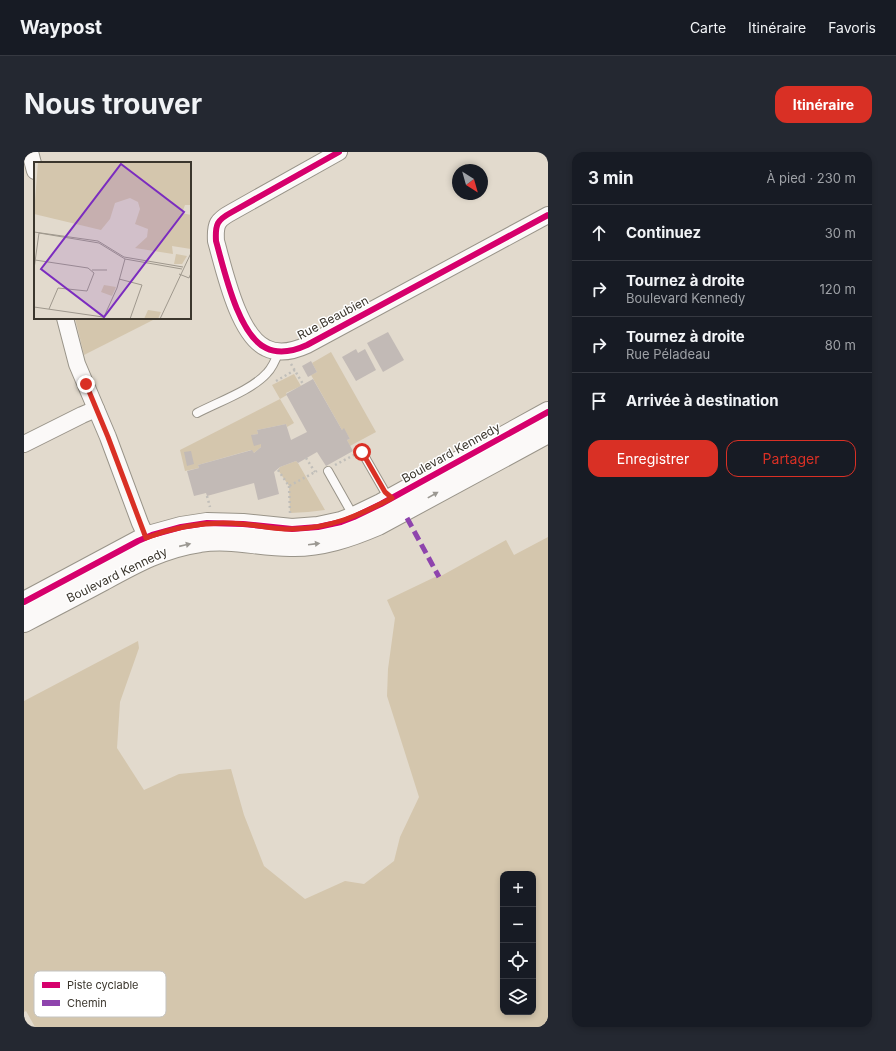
<!DOCTYPE html>
<html lang="fr">
<meta charset="utf-8">
<style>
:root{--surface:#171b24;--page:#242831;--text:#f1f3f6;--muted:#9ea1a6;--line:#363941;--accent:#d93025}
body{margin:0;font-family:Inter,sans-serif;background:var(--page);color:var(--text)}
.controls{position:absolute;right:12px;bottom:12px;display:grid;overflow:hidden;border-radius:8px;box-shadow:0 2px 6px #0003}
.controls button{width:36px;height:36px;display:grid;place-items:center;padding:0;border:0;border-bottom:1px solid var(--line);background:var(--surface);color:var(--text);font:20px sans-serif}
.compass{position:absolute;left:428px;top:12px;width:36px;height:36px;border-radius:50%;background:var(--surface);box-shadow:0 2px 6px #0003;rotate:143deg}
.stop{position:absolute;width:12px;height:12px;margin:-9px;border:3px solid #d93025;border-radius:50%;background:#fff}
.stop.end{background:#d93025;border-color:#fff;box-shadow:0 1px 4px #0008}
.list{margin:0;padding:0;list-style:none}
h2{display:flex;justify-content:space-between;align-items:center;height:52px;margin:0;padding:0 16px;font-size:17px}
h2 small{font-size:13px;font-weight:400;color:var(--muted)}
.list li{display:grid;grid-template-columns:26px 1fr auto;gap:12px;align-items:center;box-sizing:border-box;height:56px;padding:0 16px;border-top:1px solid var(--line)}
.list b{display:block;font-size:15px;white-space:nowrap}
.list p{margin:0;font-size:13px;white-space:nowrap;color:var(--muted)}
.list em{font-size:13px;font-style:normal;color:var(--muted)}
.actions{display:flex;gap:8px;padding:12px 16px}
.actions a{flex:1;padding:9px 0;border:1px solid var(--accent);border-radius:12px;text-align:center;font-size:14px;color:var(--accent)}
.actions .main{background:var(--accent);color:#fff}
.icon{flex:none;width:22px;height:22px;fill:none;stroke:currentColor;stroke-width:2;stroke-linecap:round;stroke-linejoin:round}
.map{position:relative;flex:none;width:524px;height:875px;overflow:hidden;border-radius:12px}
header{display:flex;align-items:center;gap:24px;box-sizing:border-box;height:56px;padding:0 20px;background:var(--surface);border-bottom:1px solid var(--line)}
header strong{font-size:19px}
nav{display:flex;gap:22px;margin-inline-start:auto;font-size:14px}
.intro{display:flex;align-items:center;justify-content:space-between;box-sizing:border-box;height:96px;padding:0 24px}
h1{margin:0;font-size:28px}
.button{padding:10px 18px;border-radius:12px;background:var(--accent);color:#fff;font-size:14px;font-weight:700}
main{display:flex;gap:24px;padding:0 24px}
aside{flex:1;background:var(--surface);border-radius:12px;box-shadow:0 2px 6px #0003}
.map>svg:first-child{display:block}
.green{fill:#d4c6ad;fill-rule:evenodd}
.building{fill:#c2bab6}
.lines{fill:none;stroke-linecap:round;stroke-linejoin:round}
.service-casing{stroke:#999489;stroke-width:10}
.minor-casing{stroke:#999489;stroke-width:18}
.tertiary-casing{stroke:#999489;stroke-width:22}
.path{stroke:#c0beb9;stroke-width:2.5;stroke-dasharray:2 3;stroke-linecap:butt}
.service{stroke:#fbf9f8;stroke-width:8}
.minor{stroke:#fbf9f8;stroke-width:16}
.tertiary{stroke:#fbf9f8;stroke-width:20}
.quiet{stroke:#8e44ad;stroke-width:5;stroke-dasharray:10 5;stroke-linecap:butt}
.cycleway-casing{stroke:#fff;stroke-width:8}
.cycleway{stroke:#d6006c;stroke-width:6}
.oneway{fill:#9b9892}
.route{stroke:#d93025;stroke-width:5}
.labels{text-anchor:middle;stroke-width:3;stroke-linejoin:round;paint-order:stroke}
.street-label{font-size:12px;fill:#3b362d;stroke:#fff}
.inset-road{fill:none;stroke:#9f988d;stroke-width:1}
.view{fill:#7b2cbf;fill-opacity:0.15;stroke:#7b2cbf;stroke-width:2}
.inset-edge{fill:none;stroke:#3b362d;stroke-width:2}
.key{fill:#fff;stroke:#c4c3c0;stroke-width:1}
.key-label{font-size:11px;fill:#3b362d}
</style>
<header>
<strong>Waypost</strong>
<nav><a>Carte</a><a>Itinéraire</a><a>Favoris</a></nav>
</header>
<div class="intro"><h1>Nous trouver</h1><a class="button">Itinéraire</a></div>
<main>
<div class="map">
<svg width="524" height="875" viewBox="0 0 524 875">
<rect width="100%" height="100%" fill="#e2dacd"/>
<!-- green -->
<g class="green">
<polygon points="51,166 130,166 131,167 60,203"/>
<polygon points="307,200 352,280 326,294 323,288 326,287 320,277 318,278 287,223 293,220 288,211"/>
<polygon points="270,222 277,234 262,241 263,243 256,247 270,271 263,275 262,272 233,278 234,282 228,283 237,292 237,295 230,301 227,298 174,313 175,316 161,319 156,298 256,247 248,233"/>
<polygon points="272,309 274,311 301,358 284,360 266,361 265,334 254,318 256,315"/>
<path d="M 524,385 L 524,875 L 11,875 L 2,859 L 0,860 L 0,549 L 114,489 L 115,496 L 96,550 L 93,596 L 120,638 L 155,622 L 207,617 L 220,663 L 240,714 L 281,747 L 321,729 L 340,732 L 370,709 L 376,685 L 395,645 L 363,544 L 364,517 L 371,466 L 363,448 L 411,425 L 417,424 L 482,388 L 490,403 ZM 479,722 L 509,722 L 509,860 L 479,860 Z"/>
</g>
<!-- building -->
<g class="building">
<polygon points="364,180 380,208 359,220 343,191"/>
<polygon points="332,197 334,201 341,197 352,218 332,229 318,205"/>
<polygon points="287,209 293,220 284,225 278,214"/>
<polygon points="289,227 318,278 320,276 326,287 323,288 329,299 302,314 293,300 274,311 272,309 256,315 250,320 255,342 234,348 230,331 183,344 182,341 170,344 163,319 175,316 174,313 228,298 230,301 237,295 237,292 230,294 229,291 227,283 234,282 233,278 262,272 267,288 283,280 262,242"/>
<polygon points="167,299 170,312 163,314 160,300"/>
</g>
<g class="lines">
<defs>
<g id="service">
<path d="M 173,261 C 194,250 228,238 243,221 C 249,215 252,207 255,199"/>
<polyline points="338,300 361,340 368,346"/>
<polyline points="304,319 330,365"/>
</g>
<g id="minor">
<polyline points="6,0 11,19"/>
<path d="M 315,0 L 208,60 C 193,68 191,72 192,89 C 200,117 214,183 242,196 C 256,203 270,199 283,193 L 524,63"/>
<polyline points="41,166 53,212 84,285 116,371 127,395"/>
<polyline points="0,292 58,263 72,257"/>
</g>
<g id="tertiary">
<polyline points="0,450 114,389 128,383 157,375 183,371 219,372 268,377 294,375 317,370 330,365 357,352 524,260"/>
<path d="M 0,470 C 27,456 54,442 80,428 C 111,411 140,395 176,390 C 206,385 235,394 266,394 C 297,395 326,385 354,373 L 524,281"/>
</g>
</defs>
<!-- service casing -->
<use href="#service" class="service-casing"/>
<!-- minor casing -->
<use href="#minor" class="minor-casing"/>
<!-- tertiary casing -->
<use href="#tertiary" class="tertiary-casing"/>
<!-- path -->
<g class="path">
<polyline points="267,212 279,232"/>
<polyline points="252,229 271,218"/>
<polyline points="282,306 291,320"/>
<polyline points="311,313 330,303"/>
<polyline points="254,318 265,334 293,319"/>
<polyline points="265,334 266,361"/>
<polyline points="183,344 186,355"/>
</g>
<!-- service -->
<use href="#service" class="service"/>
<!-- minor -->
<use href="#minor" class="minor"/>
<!-- tertiary -->
<use href="#tertiary" class="tertiary"/>
<!-- quiet -->
<polyline class="quiet" points="383,366 415,425"/>
<defs>
<g id="cycleway">
<path d="M 315,0 L 208,60 C 193,68 191,72 192,89 C 200,117 214,183 242,196 C 256,203 270,199 283,193 L 524,63"/>
<polyline points="0,450 114,389 128,383 157,375 183,371 219,372 268,377 294,375 317,370 330,365 357,352 524,260"/>
</g>
</defs>
<!-- cycleway casing -->
<use href="#cycleway" class="cycleway-casing"/>
<!-- cycleway -->
<use href="#cycleway" class="cycleway"/>
</g>
<!-- one-way arrows -->
<defs><path id="oneway-solid" d="M-6-.8H1V-3.2L6.5 0L1 3.2V.8H-6Z"/></defs>
<g class="oneway">
<use href="#oneway-solid" transform="translate(409 343) rotate(-29)"/>
<use href="#oneway-solid" transform="translate(290 392) rotate(-7)"/>
<use href="#oneway-solid" transform="translate(161 393) rotate(-13)"/>
</g>
<g class="lines">
<!-- route -->
<path class="route" d="M 62,232 L 84,285 L 122,386 C 153,374 186,369 218,372 C 235,373 253,378 270,377 C 307,376 336,363 368,346 L 361,340 L 338,300"/>
</g>
<g class="labels">
<!-- street labels -->
<g class="street-label">
<text transform="translate(309 166) rotate(-28)" y="4">Rue Beaubien</text>
<text transform="translate(427 301) rotate(-29)" y="4">Boulevard Kennedy</text>
<text transform="translate(93 423) rotate(-26)" y="4">Boulevard Kennedy</text>
</g>
</g>
<!-- overview -->
<g transform="translate(10 10)">
<rect width="157" height="157" fill="#e2dacd"/>
<path d="M 4,0 L 157,0 L 157,43 L 151,43 L 148,51 L 157,53 L 157,87 L 138,84 L 139,92 L 101,86 L 113,75 L 114,67 L 101,62 L 106,47 L 104,40 L 96,36 L 81,41 L 76,57 L 67,68 L 0,52 ZM 142,92 L 153,94 L 148,102 L 140,102 ZM 70,123 L 82,125 L 78,134 L 67,130 ZM 114,148 L 127,150 L 124,157 L 110,157 Z" fill="#d4c6ad"/>
<path class="inset-road" d="M 0,70 L 64,79 L 90,95 L 149,105M 5,71 L 65,81 L 91,97 L 148,107M 1,98 L 54,106 L 60,111 L 53,129 L 24,126 L 15,147M 0,107 L 5,71M 58,108 L 73,108M 145,112 L 155,116 L 157,111M 85,117 L 108,123 L 96,157M 0,145 L 69,155M 69,157 L 83,126 L 91,97M 126,157 L 157,91"/>
<path class="view" d="M 87,2 L 150,50 L 70,155 L 7,107 Z"/>
<rect width="157" height="157" class="inset-edge"/>
</g>
<!-- legend -->
<rect x="10" y="819" width="132" height="46" rx="6" class="key"/>
<rect x="18" y="830" width="18" height="6" fill="#d6006c"/>
<rect x="18" y="848" width="18" height="6" fill="#8e44ad"/>
<g class="key-label">
<text x="43" y="837">Piste cyclable</text>
<text x="43" y="855">Chemin</text>
</g>
</svg>
<div class="controls">
<button>+</button>
<button>−</button>
<button><svg class="icon" aria-label="locate" viewBox="0 0 24 24"><circle cx="12" cy="12" r="6"/><path d="M12 2v4M12 18v4M2 12h4M18 12h4"/></svg></button>
<button><svg class="icon" aria-label="layers" viewBox="0 0 24 24"><path d="M12 4l9 5-9 5-9-5zM3 14l9 5 9-5"/></svg></button>
</div>
<svg class="compass" viewBox="-18 -18 36 36"><path d="M0-13l5 13h-10z" fill="#e53935"/><path d="M0 13l5-13h-10z" fill="#9ea1a6"/></svg>
<div class="stop" style="left:338px;top:300px"></div>
<div class="stop end" style="left:62px;top:232px"></div>
</div>
<aside>
<h2>3 min<small>À pied · 230 m</small></h2>
<ul class="list">
<li><svg class="icon" aria-label="ahead" viewBox="0 0 24 24"><path d="M12 20V5M6 11l6-6 6 6"/></svg><div><b>Continuez</b></div><em>30 m</em></li>
<li><svg class="icon" aria-label="right" viewBox="0 0 24 24"><path d="M7 20v-9h11M14 6l5 5-5 5"/></svg><div><b>Tournez à droite</b><p>Boulevard Kennedy</p></div><em>120 m</em></li>
<li><svg class="icon" aria-label="right" viewBox="0 0 24 24"><path d="M7 20v-9h11M14 6l5 5-5 5"/></svg><div><b>Tournez à droite</b><p>Rue Péladeau</p></div><em>80 m</em></li>
<li><svg class="icon" aria-label="arrive" viewBox="0 0 24 24"><path d="M6 21V4h12l-3 4 3 4H6"/></svg><div><b>Arrivée à destination</b></div></li>
</ul>
<div class="actions"><a class="main">Enregistrer</a><a>Partager</a></div>
</aside>
</main>
